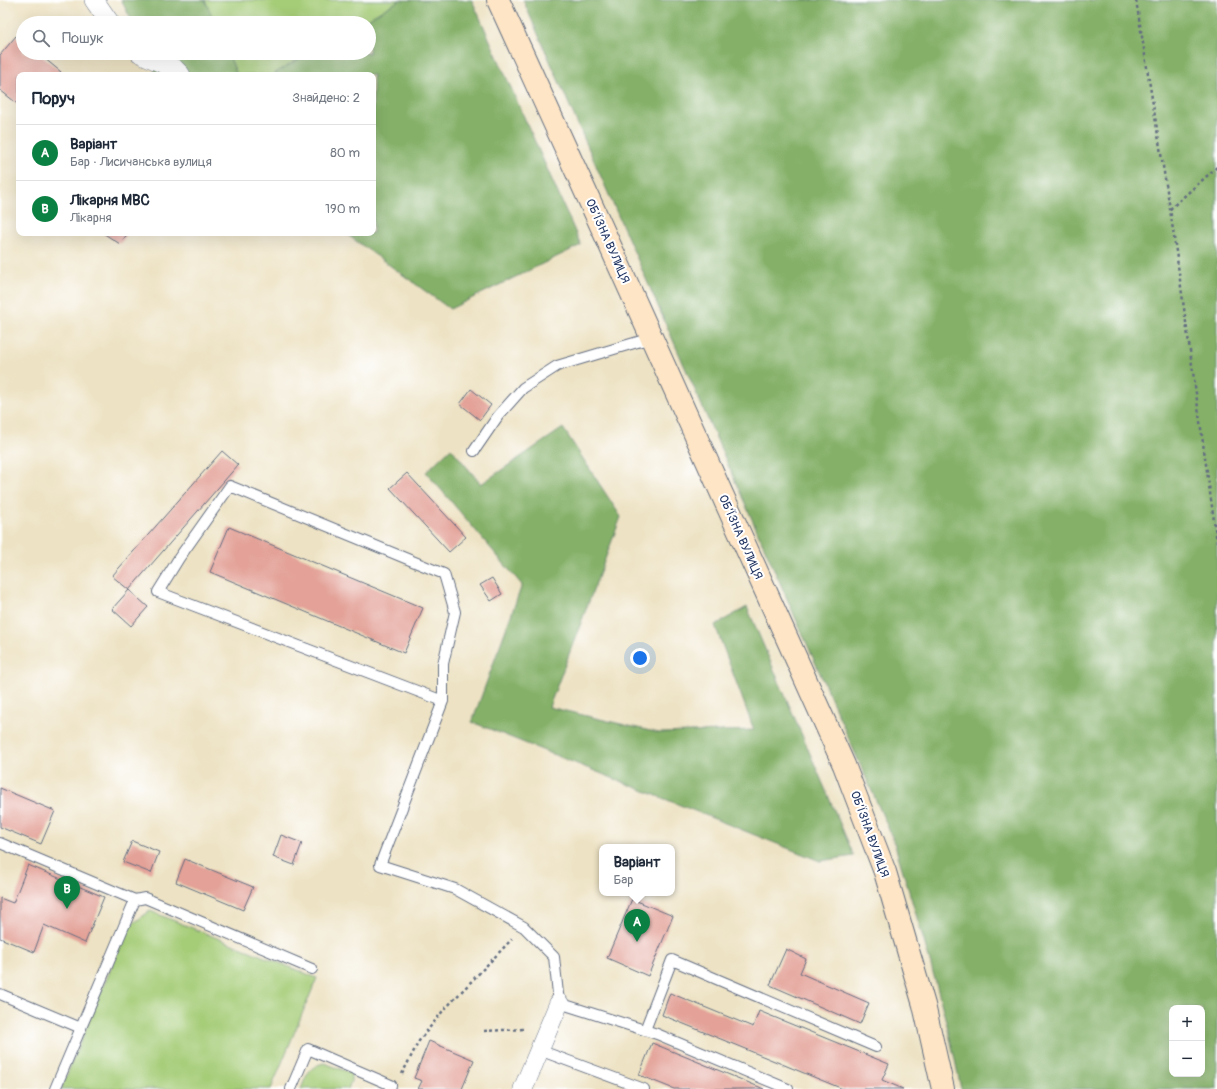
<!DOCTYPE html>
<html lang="uk">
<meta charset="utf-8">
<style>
:root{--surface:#fff;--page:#f6f6f7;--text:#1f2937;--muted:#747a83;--line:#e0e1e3;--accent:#0b8043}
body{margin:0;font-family:Pangolin,sans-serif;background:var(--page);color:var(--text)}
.controls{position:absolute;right:12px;bottom:12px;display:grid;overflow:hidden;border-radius:8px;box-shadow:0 4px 16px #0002}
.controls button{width:36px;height:36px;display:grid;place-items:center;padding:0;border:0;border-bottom:1px solid var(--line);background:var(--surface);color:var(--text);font:20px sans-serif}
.you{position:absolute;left:640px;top:658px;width:14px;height:14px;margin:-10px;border:3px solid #fff;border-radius:50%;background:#1a73e8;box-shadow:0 0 0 6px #1a73e833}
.badge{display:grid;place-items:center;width:26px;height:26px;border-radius:50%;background:var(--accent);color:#fff;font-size:13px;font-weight:700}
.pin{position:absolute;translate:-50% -33px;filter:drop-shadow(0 1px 2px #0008)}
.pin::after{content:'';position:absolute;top:21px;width:14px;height:12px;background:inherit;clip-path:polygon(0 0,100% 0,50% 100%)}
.popup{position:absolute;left:599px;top:844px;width:76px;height:52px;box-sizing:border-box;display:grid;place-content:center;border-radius:8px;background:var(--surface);filter:drop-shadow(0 1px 3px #0005);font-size:13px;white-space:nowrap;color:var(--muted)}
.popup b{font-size:15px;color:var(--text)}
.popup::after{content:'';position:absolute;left:50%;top:100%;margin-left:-8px;border:8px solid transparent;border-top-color:var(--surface)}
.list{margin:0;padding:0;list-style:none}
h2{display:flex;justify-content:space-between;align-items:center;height:52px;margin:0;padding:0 16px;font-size:17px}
h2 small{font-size:13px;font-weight:400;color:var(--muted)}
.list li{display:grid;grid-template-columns:26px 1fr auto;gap:12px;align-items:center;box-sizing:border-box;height:56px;padding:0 16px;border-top:1px solid var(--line)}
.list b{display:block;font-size:15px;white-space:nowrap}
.list p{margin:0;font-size:13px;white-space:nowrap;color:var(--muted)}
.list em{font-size:13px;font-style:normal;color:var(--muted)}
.icon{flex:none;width:22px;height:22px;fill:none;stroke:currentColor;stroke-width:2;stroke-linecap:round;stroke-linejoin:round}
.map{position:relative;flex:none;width:1217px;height:1089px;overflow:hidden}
.search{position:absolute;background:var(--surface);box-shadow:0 4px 16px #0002;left:16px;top:16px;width:360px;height:44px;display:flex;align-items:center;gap:10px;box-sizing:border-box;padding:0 14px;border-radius:22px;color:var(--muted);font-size:15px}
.panel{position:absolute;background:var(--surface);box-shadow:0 4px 16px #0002;left:16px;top:72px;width:360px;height:164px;border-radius:8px}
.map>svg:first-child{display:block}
.green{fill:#a5cc77;stroke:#607e6a}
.forest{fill:#84b068;stroke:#507063;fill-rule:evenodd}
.building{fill:#e3a197}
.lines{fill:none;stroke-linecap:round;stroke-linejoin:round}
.service-casing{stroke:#646e81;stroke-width:12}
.minor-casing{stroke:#646e81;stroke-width:20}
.secondary-casing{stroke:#646e81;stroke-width:24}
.path{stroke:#646e81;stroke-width:2.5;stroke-dasharray:3 3;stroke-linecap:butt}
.service{stroke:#fff;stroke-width:10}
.minor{stroke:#fff;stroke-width:19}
.secondary{stroke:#fde5c5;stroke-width:22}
.labels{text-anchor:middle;stroke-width:4;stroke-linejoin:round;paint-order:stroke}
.street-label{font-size:12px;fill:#1b2f5e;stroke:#fff}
</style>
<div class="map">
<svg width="1217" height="1089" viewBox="0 0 1217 1089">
<rect width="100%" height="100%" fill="#fff"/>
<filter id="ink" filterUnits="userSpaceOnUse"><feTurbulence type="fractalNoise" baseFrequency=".025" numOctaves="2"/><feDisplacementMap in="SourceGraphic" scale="8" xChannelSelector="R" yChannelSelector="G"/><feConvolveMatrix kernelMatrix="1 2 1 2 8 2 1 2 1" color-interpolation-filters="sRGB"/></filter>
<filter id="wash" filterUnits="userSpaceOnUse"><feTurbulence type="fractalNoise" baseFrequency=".012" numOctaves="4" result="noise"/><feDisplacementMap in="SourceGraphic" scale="16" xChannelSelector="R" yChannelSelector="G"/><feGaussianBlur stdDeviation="0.9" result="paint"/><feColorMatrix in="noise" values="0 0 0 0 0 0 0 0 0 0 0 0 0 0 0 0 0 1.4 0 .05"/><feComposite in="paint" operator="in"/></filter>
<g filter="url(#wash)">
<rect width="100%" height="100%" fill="#ede2c3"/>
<!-- green -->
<g class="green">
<polygon points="205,0 400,0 361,23 215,23"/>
<polygon points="228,53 309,53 272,75 237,75"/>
<polygon points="150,911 317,978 271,1089 61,1089 128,927"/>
<path d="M 324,1063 L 351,1073 L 351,1081 L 348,1089 L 301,1089 C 307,1075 308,1067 324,1063 Z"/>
</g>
<!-- forest -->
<g class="forest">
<polygon points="121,0 205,0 215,23 133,23"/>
<polygon points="400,0 472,0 581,245 450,309 345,233 373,233 373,75 272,75 309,53 369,53 369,23 361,23"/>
<path d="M 523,0 L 1217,0 L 1217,1089 L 961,1089 C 945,1005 918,921 893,839 ZM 1172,1008 L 1202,1008 L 1202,1074 L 1172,1074 Z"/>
<polygon points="149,53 228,53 237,75 153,75 156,68"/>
<polygon points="563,428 621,517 549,707 659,733 754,730 715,625 747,607 854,856 820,861 472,722 522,585 426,472 451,448 481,484"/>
</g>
<g id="blocks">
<!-- building -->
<g class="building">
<polygon points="16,36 23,41 23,53 38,53 61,72 58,75 19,75 19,105 0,90 0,55"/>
<polygon points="103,233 128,233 120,244"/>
<polygon points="471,389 491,405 480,420 460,404"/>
<polygon points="222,451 238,465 129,590 112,576"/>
<polygon points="407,473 466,537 449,552 390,488"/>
<polygon points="229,527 423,608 404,653 210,572"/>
<polygon points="492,578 502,594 491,601 480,585"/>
<polygon points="129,590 148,607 131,626 112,609"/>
<polygon points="0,788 55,811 41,844 0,827"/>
<polygon points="281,835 302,843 294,865 273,857"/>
<polygon points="132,841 159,852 151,873 123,862"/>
<polygon points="185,859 253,887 243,910 176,882"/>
<polygon points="28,865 104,897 85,943 44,925 34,952 0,938 0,898 13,903"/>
<polygon points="632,899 673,916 648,976 607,958"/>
<polygon points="786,949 806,959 800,973 869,1003 860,1024 770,985"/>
<polygon points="670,993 753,1027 759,1011 889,1064 882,1080 903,1089 843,1089 662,1015"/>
<polygon points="429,1041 474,1060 462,1089 418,1089 422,1081 414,1078"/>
<polygon points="652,1043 764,1089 674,1089 639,1075"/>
</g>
</g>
</g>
<g filter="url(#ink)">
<use href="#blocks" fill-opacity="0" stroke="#646e81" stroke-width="1"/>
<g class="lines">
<defs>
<g id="service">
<polyline points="474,451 498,416 523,388 557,366 651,338"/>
<polyline points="443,701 158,592 179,558 230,486 444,574 455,612 443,664 443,701 380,865 455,889 524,927 554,957 559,1003 657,1034 788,1089"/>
<polyline points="0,843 135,900"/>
<polyline points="0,994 81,1028"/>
<polyline points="645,1030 672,960 876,1047"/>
<polyline points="539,1050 644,1089"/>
<polyline points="55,1089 135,900 145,898 312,969"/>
<polyline points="291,1089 308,1049 391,1085 390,1089"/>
</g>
<g id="minor">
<polyline points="94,0 110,23"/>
<polyline points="140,53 175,69 181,75"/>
<polyline points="523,1089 559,1003"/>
</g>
<polyline id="secondary" points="498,0 608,241 844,765 885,872 924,1005 943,1089"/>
</defs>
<!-- service casing -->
<use href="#service" class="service-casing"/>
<!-- minor casing -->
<use href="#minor" class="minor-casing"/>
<!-- secondary casing -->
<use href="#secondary" class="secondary-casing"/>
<!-- path -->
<g class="path">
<polyline points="1136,0 1170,209 1217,542"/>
<polyline points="1170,209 1217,167"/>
<polyline points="484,1031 525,1029"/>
<polyline points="402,1074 419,1041 442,1012 512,939"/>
</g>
<!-- service -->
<use href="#service" class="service"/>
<!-- minor -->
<use href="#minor" class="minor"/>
<!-- secondary -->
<use href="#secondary" class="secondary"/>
</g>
</g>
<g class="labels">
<!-- street labels -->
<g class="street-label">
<text transform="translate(608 241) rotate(66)" y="4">ОБ’ЇЗНА ВУЛИЦЯ</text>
<text transform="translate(741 537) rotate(66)" y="4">ОБ’ЇЗНА ВУЛИЦЯ</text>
<text transform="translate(870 834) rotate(70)" y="4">ОБ’ЇЗНА ВУЛИЦЯ</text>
</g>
</g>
</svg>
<div class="controls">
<button>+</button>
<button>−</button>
</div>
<div class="you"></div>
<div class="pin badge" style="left:637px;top:942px">A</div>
<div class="popup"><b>Варіант</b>Бар</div>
<div class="pin badge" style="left:67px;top:909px">B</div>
<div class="search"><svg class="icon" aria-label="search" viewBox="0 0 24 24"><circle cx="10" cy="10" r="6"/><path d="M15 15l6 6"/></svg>Пошук</div>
<section class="panel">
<h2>Поруч<small>Знайдено: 2</small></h2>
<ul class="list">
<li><span class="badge">A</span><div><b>Варіант</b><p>Бар · Лисичанська вулиця</p></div><em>80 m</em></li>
<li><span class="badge">B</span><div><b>Лікарня МВС</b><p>Лікарня</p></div><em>190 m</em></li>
</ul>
</section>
</div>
